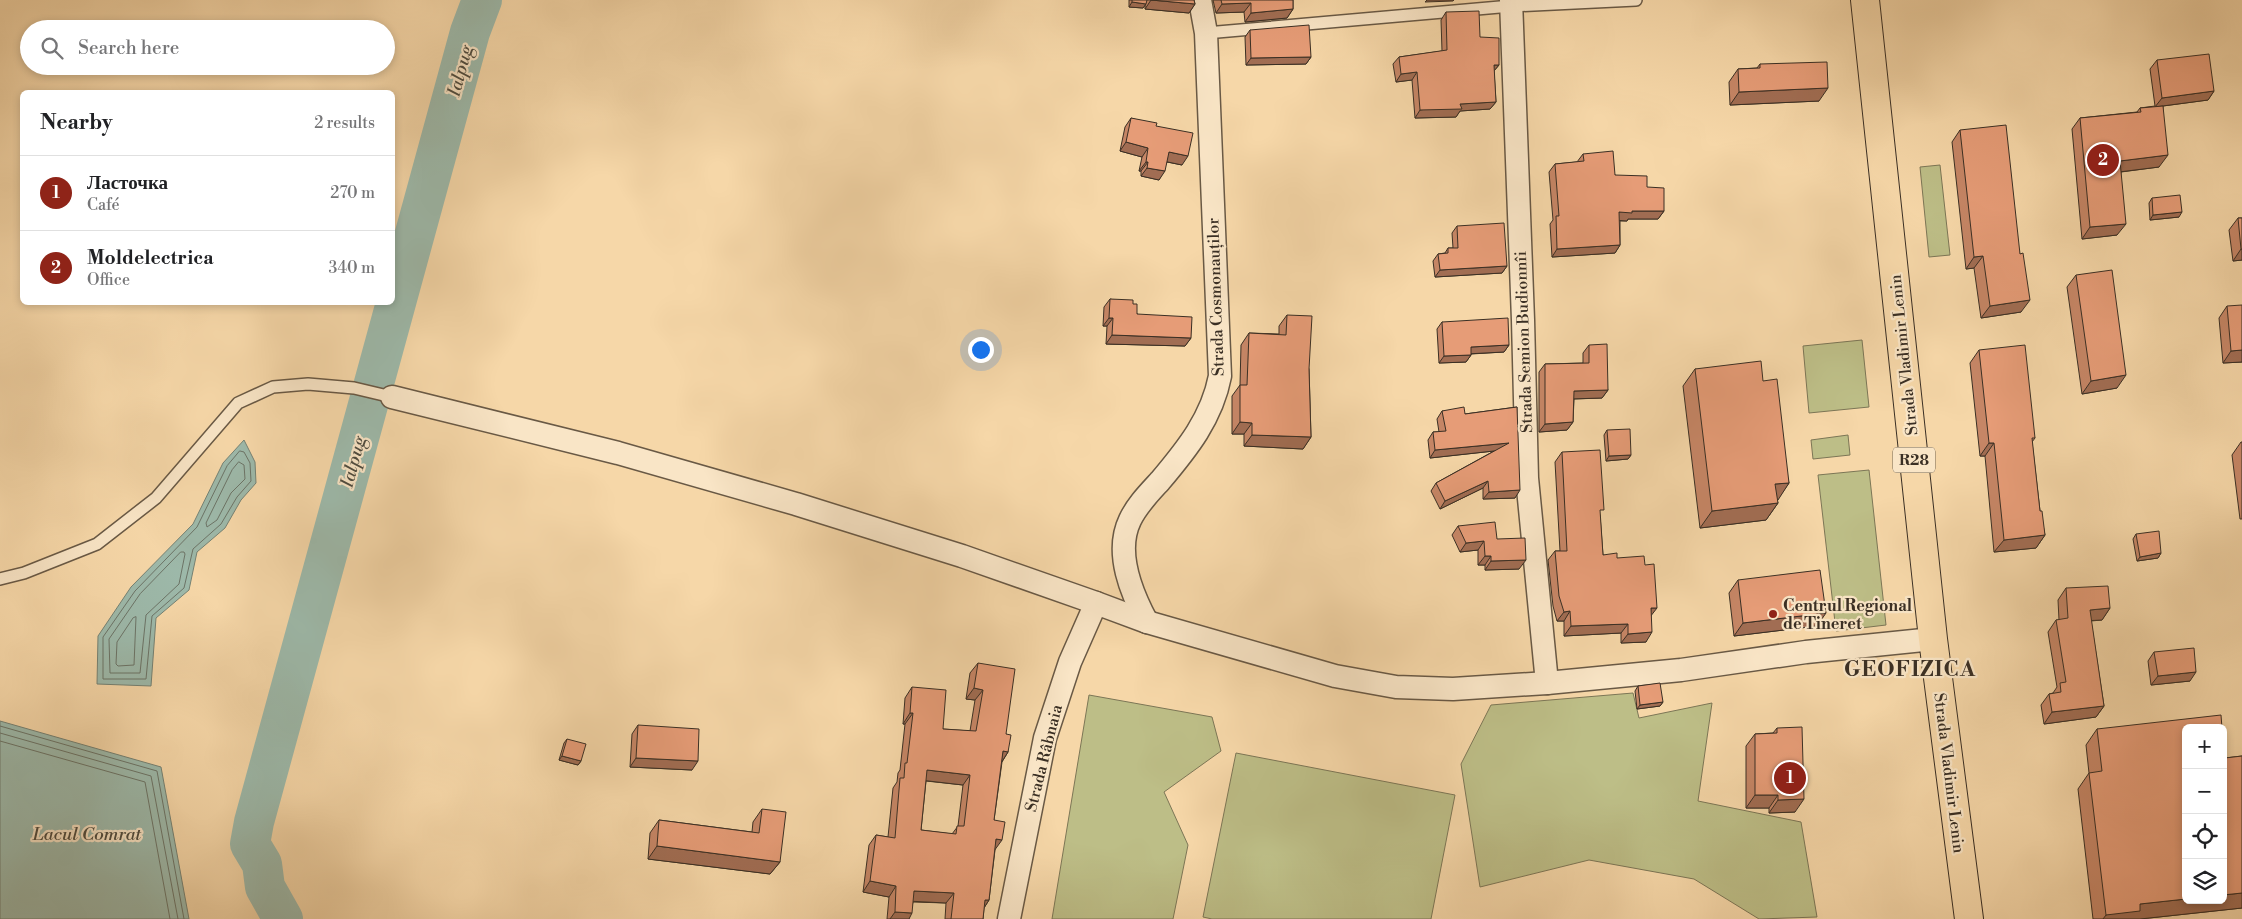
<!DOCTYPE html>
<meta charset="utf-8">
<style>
:root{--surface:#fff;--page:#f6f6f6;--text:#202124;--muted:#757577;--line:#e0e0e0;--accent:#8f2418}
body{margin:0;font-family:"Libre Bodoni",serif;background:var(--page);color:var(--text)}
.controls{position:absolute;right:15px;bottom:15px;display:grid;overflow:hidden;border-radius:8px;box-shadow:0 2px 8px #0003}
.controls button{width:45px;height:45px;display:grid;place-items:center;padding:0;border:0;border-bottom:1px solid var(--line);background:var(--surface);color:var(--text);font:25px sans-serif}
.you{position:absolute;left:980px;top:349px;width:18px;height:18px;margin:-12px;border:4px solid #fff;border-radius:50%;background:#1a73e8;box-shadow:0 0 0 8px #1a73e833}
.badge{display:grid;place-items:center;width:32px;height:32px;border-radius:50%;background:var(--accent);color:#fff;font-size:16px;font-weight:700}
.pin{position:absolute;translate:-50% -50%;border:2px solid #fff;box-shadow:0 1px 5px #0006}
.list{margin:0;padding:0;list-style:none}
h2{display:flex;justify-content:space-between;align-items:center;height:65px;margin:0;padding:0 20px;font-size:21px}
h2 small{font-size:16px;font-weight:400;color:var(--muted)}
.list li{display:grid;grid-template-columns:32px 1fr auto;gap:15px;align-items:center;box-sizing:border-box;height:75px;padding:0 20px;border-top:1px solid var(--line)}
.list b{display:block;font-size:19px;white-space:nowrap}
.list p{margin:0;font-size:16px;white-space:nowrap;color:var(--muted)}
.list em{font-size:16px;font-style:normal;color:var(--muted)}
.icon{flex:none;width:28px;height:28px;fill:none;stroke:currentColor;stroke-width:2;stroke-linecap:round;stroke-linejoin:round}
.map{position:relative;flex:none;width:2242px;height:919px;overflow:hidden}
.search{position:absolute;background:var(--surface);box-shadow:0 2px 8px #0003;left:20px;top:20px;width:375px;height:55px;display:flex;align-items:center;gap:12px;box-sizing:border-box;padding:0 18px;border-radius:28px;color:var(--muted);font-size:19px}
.panel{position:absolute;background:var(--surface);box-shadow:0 2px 8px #0003;left:20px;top:90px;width:375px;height:215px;border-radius:8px}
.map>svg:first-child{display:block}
.green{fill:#bdbe87;stroke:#7c7656}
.water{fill:#9db9aa;stroke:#758274}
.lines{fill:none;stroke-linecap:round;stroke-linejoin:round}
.shore{stroke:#6c7467;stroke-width:1}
.river{stroke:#9db9aa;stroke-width:40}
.lane-casing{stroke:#695945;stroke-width:14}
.street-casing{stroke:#695945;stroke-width:25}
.primary-casing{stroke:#3a2f24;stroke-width:30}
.lane{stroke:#f9e5c6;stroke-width:11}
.street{stroke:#f9e5c6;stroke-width:22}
.primary{stroke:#f6d7a8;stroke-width:28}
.wall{fill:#c68666;stroke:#3a2f24;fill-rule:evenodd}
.shaded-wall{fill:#a16d53;stroke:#3a2f24}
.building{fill:#e69c77;stroke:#3a2f24;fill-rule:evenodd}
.poi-dot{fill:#8f2418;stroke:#f9e5c6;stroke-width:2}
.labels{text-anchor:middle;stroke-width:4.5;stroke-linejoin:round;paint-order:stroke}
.shield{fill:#f9e5c6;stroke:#736655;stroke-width:1}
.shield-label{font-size:15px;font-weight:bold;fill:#3a2f24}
.street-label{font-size:16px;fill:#3a2f24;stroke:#f9e5c6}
.poi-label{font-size:16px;font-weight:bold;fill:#3a2f24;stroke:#f9e5c6;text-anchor:start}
.water-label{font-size:18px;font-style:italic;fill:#4e4b3f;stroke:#f9e5c6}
.district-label{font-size:21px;font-weight:bold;letter-spacing:1px;fill:#3a2f24;stroke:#f9e5c6}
</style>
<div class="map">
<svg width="2242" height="919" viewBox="0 0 2242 919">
<rect width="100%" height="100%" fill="#f6d7a8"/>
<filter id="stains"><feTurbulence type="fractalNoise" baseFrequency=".004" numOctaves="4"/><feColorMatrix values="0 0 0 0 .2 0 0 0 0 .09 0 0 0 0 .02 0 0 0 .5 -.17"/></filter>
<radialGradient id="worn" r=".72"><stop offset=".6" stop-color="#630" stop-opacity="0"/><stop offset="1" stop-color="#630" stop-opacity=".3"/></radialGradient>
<!-- green -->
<g class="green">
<polygon points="1940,165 1950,255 1929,257 1920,167"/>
<polygon points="1862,340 1869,407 1809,413 1803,346"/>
<polygon points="1848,435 1850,455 1813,459 1811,440"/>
<polygon points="1869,470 1886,625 1836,631 1818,475"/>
<polygon points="1633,693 1639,718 1712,703 1698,801 1801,822 1817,917 1759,919 1694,879 1589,860 1480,887 1461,764 1491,705"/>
<polygon points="1089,695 1212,717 1221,751 1164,792 1188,845 1173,919 1052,919"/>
<polygon points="1236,753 1455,795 1431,919 1212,919 1203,917"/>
</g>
<!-- water -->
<g class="water">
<polygon points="244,440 255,462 256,483 241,500 225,528 197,552 189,590 156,618 151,686 97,684 98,636 131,587 193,524 223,463"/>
<polygon points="0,721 161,767 189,919 0,919"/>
</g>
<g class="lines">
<!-- shore -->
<g class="shore">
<polygon points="240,451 244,452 250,463 251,481 237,497 221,524 193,549 184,588 152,616 146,679 103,679 103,637 135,591 197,527 227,466"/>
<polygon points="239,462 244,465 245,479 231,493 217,520 207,527 206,523 232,470"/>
<polygon points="181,552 184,552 185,554 179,584 146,615 140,673 110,673 109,639 140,594"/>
<polygon points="136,617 134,665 118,666 116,664 117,642 133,618"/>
<polyline points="0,726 157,771 184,919"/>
<polyline points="0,733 151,776 178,919"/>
<polyline points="0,741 145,782 170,919"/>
</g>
<!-- river -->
<polyline class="river" points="283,919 265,887 262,864 250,844 254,822 470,32 482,0"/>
<defs>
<g id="lane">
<polyline points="1206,33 1511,6 1636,0"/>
<polyline points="0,579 24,573 97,544 156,498 238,403 273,387 308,384 354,388 392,397"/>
</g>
<g id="street">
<polyline points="1511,0 1523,320 1527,478 1547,683"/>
<polyline points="392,397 618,453 796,504 962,556 1096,603 1147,622 1335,676 1396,687 1453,689 1547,683 1681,670 1806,652 1933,639"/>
<path d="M 1147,622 C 1132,594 1114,553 1130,520 C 1137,505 1149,493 1160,481 C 1187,449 1212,418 1220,376 L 1206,33 L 1200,0"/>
<polyline points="1009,919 1045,738 1070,662 1096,603"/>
</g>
<polyline id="primary" points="1865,0 1933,639 1969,919"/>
</defs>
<!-- lane casing -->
<use href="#lane" class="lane-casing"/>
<!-- street casing -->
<use href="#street" class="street-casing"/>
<!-- primary casing -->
<use href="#primary" class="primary-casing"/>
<!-- lane -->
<use href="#lane" class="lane"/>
<!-- street -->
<use href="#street" class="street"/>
<!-- primary -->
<use href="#primary" class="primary"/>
</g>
<!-- wall -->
<g class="wall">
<polygon points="1129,0 1194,0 1195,4 1189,13 1145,9 1145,5 1143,8 1129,7"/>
<polygon points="1213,0 1293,0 1293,9 1287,18 1245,22 1244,12 1216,13"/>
<polygon points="1446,12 1480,37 1499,65 1494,71 1496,102 1490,109 1460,111 1456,117 1415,118 1412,80 1396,82 1393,64 1399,57 1442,51 1441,20"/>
<polygon points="1250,30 1311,57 1306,64 1246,65 1245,37"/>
<polygon points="2157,60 2214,91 2208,100 2163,106 2159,167 2121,172 2117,235 2082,239 2072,129 2080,118 2137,112 2140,108 2155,106 2150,69"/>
<polygon points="1760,64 1819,101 1730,105 1729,82 1738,69 1757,68"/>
<polygon points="1131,118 1156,126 1182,165 1167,162 1159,180 1141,176 1141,171 1139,171 1142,157 1120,151 1125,127"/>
<polygon points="1960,130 2020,254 2021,312 1981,318 1974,268 1966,269 1952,142"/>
<polygon points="1583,154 1615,175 1647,187 1664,211 1658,219 1628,219 1627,221 1620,221 1620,245 1615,253 1552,257 1550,224 1553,220 1549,172 1555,164 1577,162"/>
<polygon points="2152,198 2179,217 2150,220 2149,203"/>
<polygon points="2238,218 2242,218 2242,260 2233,261 2229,230"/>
<polygon points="1457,226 1507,266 1502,273 1435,277 1433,261 1438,254 1445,253 1448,248 1453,248 1452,233"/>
<polygon points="2076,275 2117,388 2082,394 2067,287"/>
<polygon points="1110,299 1133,304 1137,314 1191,338 1185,346 1106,344 1107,326 1103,326 1104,307"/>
<polygon points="2227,306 2242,362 2223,363 2219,318"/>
<polygon points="1287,315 1309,369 1311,437 1303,449 1244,446 1244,434 1232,434 1232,396 1240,385 1241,345 1249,333 1279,334 1279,326"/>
<polygon points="1442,322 1509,345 1504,352 1471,354 1471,355 1466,362 1439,363 1437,329"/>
<polygon points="1589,345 1608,390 1602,398 1574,399 1573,422 1567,430 1539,432 1539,372 1545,364 1583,363 1583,353"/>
<polygon points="1979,350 2035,438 2032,442 2040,511 2045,535 2036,548 1994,552 1985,456 1980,456 1970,363"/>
<polygon points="1695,369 1763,381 1789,483 1777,500 1778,503 1766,520 1700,528 1683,386"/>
<polygon points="1517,407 1515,498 1483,499 1483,488 1440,509 1431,491 1436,483 1494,451 1430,458 1428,440 1433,432 1439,432 1437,419 1442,411 1465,414"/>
<polygon points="1607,430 1631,455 1628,459 1606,461 1604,435"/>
<polygon points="2241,442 2242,442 2242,519 2240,519 2232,455"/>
<polygon points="1562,452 1600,515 1603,555 1645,565 1651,616 1646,642 1621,643 1621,633 1564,636 1564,621 1557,621 1553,606 1548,560 1555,551 1560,551 1555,462"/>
<polygon points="1458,526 1497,539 1519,569 1485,570 1485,565 1478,565 1478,550 1460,552 1452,535"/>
<polygon points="2136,534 2161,553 2158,558 2137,561 2133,539"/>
<polygon points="1738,580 1817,626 1734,636 1729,593"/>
<polygon points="2066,588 2110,608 2102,620 2091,621 2104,706 2096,717 2044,724 2041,705 2049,694 2053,693 2057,687 2048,632 2056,620 2059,620 2058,600"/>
<polygon points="2154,652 2190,681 2151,685 2148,661"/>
<path d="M 978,663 L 1006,734 L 1008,752 L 1002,762 L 994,820 L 995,850 L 989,900 L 984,908 L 983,919 L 945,919 L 946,903 L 913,902 L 909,919 L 887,919 L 889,897 L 863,892 L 869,845 L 876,835 L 888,837 L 893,788 L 897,782 L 898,773 L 900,770 L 905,724 L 903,724 L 905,698 L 912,687 L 943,729 L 970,731 L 975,700 L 966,699 L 970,673 ZM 926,781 L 963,785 L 958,826 L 952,834 L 921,830 Z"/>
<polygon points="1638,686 1663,702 1660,706 1637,709 1635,691"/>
<polygon points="638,725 692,770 630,767 632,734"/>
<polygon points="1777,728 1795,812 1769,813 1769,808 1746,808 1746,746 1755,734 1773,733"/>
<polygon points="2097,729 2225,758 2242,756 2242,908 2140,919 2093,919 2078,789 2089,773 2086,745"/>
<polygon points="567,739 581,761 578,765 559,760 564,743"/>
<polygon points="762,809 780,862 770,874 648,859 650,833 659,820 752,832 753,822"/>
</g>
<!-- shaded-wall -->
<g class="shaded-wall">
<polygon points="1151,0 1195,4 1189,13 1145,9"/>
<polygon points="1427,0 1454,0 1453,1 1425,2"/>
<polygon points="1132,2 1146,4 1143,8 1129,7"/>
<polygon points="1251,3 1244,12 1216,13 1222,4"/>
<polygon points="1293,9 1287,18 1245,22 1251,13"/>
<polygon points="1311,57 1306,64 1246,65 1251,58"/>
<polygon points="1494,65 1499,65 1493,72"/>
<polygon points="1417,72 1412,80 1396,82 1401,74"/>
<polygon points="1828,88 1819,101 1730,105 1739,92"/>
<polygon points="2214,91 2208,100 2155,107 2162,98"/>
<polygon points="1496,102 1490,109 1460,111 1456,117 1415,118 1420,110 1460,104"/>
<polygon points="1126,142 1148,148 1142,157 1120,151"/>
<polygon points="1169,152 1188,156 1182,165 1163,161"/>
<polygon points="2168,155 2159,167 2111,173 2120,161"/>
<polygon points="1146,162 1148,162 1141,171 1139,171"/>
<polygon points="1147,168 1165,171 1159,180 1141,176"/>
<polygon points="1632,211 1664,211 1658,219 1628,219 1627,221 1614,220 1619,212"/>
<polygon points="2182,212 2179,217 2150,220 2153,215"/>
<polygon points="2126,224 2117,235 2082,239 2090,227"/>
<polygon points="1620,245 1615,253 1552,257 1557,249"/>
<polygon points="2241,249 2242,249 2242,260 2233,261"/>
<polygon points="1983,256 1974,268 1966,269 1974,257"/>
<polygon points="1507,266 1502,273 1435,277 1440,270"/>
<polygon points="2030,300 2021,312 1981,318 1990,306"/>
<polygon points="1109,318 1113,318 1107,326 1103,326"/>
<polygon points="1112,335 1191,338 1185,346 1106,344"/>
<polygon points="1509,345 1504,352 1466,354 1471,347"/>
<polygon points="2242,350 2242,362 2223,363 2231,351"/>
<polygon points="1471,355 1466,362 1439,363 1444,356"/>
<polygon points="2126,375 2117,388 2082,394 2091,381"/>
<polygon points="1608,390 1602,398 1569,399 1574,391"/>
<polygon points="1240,422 1252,423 1244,434 1232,434"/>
<polygon points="1573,422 1567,430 1539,432 1545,424"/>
<polygon points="1252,435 1311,437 1303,449 1244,446"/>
<polygon points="1509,443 1503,450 1430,458 1435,450"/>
<polygon points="1989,443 1994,443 1985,456 1980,456"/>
<polygon points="1631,455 1628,459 1606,461 1609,456"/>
<polygon points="1488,481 1483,488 1440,509 1445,501"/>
<polygon points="1789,483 1778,500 1764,500 1775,484"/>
<polygon points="1520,490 1515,498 1483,499 1489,492"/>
<polygon points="1778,503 1766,520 1700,528 1712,511"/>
<polygon points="2045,535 2036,548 1994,552 2004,540"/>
<polygon points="1484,541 1478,550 1460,552 1466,543"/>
<polygon points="2161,553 2158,558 2137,561 2140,557"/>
<polygon points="1485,556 1491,556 1485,565 1478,565"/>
<polygon points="1526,560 1519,569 1485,570 1491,561"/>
<polygon points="1651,608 1657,608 1650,617"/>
<polygon points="2110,608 2102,620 2082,621 2090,610"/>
<polygon points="1570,611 1564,621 1557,621 1564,612"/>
<polygon points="1826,613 1817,626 1734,636 1743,623"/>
<polygon points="1628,624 1621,633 1564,636 1571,626"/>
<polygon points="1652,632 1646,642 1621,643 1628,634"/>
<polygon points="2196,672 2190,681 2151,685 2158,676"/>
<polygon points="974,688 983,690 975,700 966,699"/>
<polygon points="1663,702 1660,706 1637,709 1640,705"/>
<polygon points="2104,706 2096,717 2044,724 2052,712"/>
<polygon points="910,713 913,713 905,724 903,724"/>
<polygon points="1003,751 1008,752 1001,763"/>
<polygon points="562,756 581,761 578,765 559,760"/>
<polygon points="636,758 698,761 692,770 630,767"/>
<polygon points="927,770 970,775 963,785 920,780"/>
<polygon points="1755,795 1778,795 1769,808 1746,808"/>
<polygon points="1804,799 1795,812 1769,813 1778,800"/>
<polygon points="996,839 1002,840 994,851"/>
<polygon points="657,846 780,862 770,874 648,859"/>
<polygon points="870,881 896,886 889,897 863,892"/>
<polygon points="914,891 954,893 946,903 907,901"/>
<polygon points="2242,893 2242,908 2140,919 2103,919 2106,915 2140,904 2186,899 2186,900 2223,900 2223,895"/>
<polygon points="985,900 989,900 982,911"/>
<polygon points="895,912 912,913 909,919 890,919"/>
</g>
<!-- building -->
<g class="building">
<polygon points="1132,0 1147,0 1146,4 1132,2"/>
<polygon points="1151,0 1194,0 1195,4"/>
<polygon points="1221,0 1293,0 1293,9 1251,13 1251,3 1222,4"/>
<polygon points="1479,11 1480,37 1499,38 1499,65 1494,65 1496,102 1460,104 1462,109 1420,110 1417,72 1401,74 1399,57 1447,50 1446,12"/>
<polygon points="1309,25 1311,57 1251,58 1250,30"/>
<polygon points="2209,54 2214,91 2162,98 2157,60"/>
<polygon points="1827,62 1828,88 1739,92 1738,69 1760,68 1760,64"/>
<polygon points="2163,106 2168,155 2120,161 2126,224 2090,227 2080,118 2141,112 2140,108"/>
<polygon points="1131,118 1157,123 1156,126 1193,133 1188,156 1169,152 1165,171 1147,168 1148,162 1146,162 1148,148 1126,142"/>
<polygon points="2006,125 2020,254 2023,253 2030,300 1990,306 1983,256 1974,257 1960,130"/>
<polygon points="1613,151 1615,175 1647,176 1647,187 1664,188 1664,211 1632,211 1632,213 1619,212 1620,245 1557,249 1556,216 1559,216 1555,164 1584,161 1583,154"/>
<polygon points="2180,195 2182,212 2153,215 2152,198"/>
<polygon points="2238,218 2242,218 2242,249 2241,249"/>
<polygon points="1504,223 1507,266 1440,270 1438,254 1448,253 1448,248 1458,248 1457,226"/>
<polygon points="2112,270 2126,375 2091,381 2076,275"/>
<polygon points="1110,299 1133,300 1133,304 1137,304 1137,314 1192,317 1191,338 1112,335 1113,318 1109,318"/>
<polygon points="2242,305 2242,350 2231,351 2227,306"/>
<polygon points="1287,315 1312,316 1309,369 1311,437 1252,435 1252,423 1240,422 1240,385 1247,385 1249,333 1286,335"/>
<polygon points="1508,318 1509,345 1471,347 1471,355 1444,356 1442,322"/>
<polygon points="1607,344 1608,390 1574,391 1573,422 1545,424 1545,364 1589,363 1589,345"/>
<polygon points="2025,345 2035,438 2032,438 2040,511 2042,511 2045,535 2004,540 1994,443 1989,443 1979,350"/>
<polygon points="1761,361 1763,381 1777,379 1789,483 1775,484 1778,503 1712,511 1695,369"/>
<polygon points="1464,407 1465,414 1517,407 1520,490 1489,492 1488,481 1445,501 1436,483 1509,443 1435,450 1433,432 1446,431 1442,411"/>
<polygon points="1630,429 1631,455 1609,456 1607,430"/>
<polygon points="1600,450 1604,510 1600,510 1603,555 1617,553 1617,558 1644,556 1645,565 1654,564 1657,608 1651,608 1652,632 1628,634 1628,624 1571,626 1570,611 1564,612 1559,596 1555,551 1567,551 1562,452"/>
<polygon points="1495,522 1497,539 1525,538 1526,560 1491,561 1491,556 1485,556 1484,541 1466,543 1458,526"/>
<polygon points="2159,531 2161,553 2140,557 2136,534"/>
<polygon points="1820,570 1826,613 1743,623 1738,580"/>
<polygon points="2108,586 2110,608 2090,610 2104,706 2052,712 2049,694 2061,692 2060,683 2066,682 2056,620 2068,618 2066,588"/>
<polygon points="2194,648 2196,672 2158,676 2154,652"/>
<path d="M 978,663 L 1015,669 L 1006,734 L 1011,735 L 1008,752 L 1003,751 L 994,820 L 1005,822 L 1002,840 L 996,839 L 989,900 L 985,900 L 983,919 L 951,919 L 954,893 L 914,891 L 912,913 L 895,912 L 896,886 L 870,881 L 876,835 L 895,838 L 900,778 L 904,778 L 905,763 L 907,763 L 913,713 L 910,713 L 912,687 L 946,690 L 943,729 L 976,731 L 983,690 L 974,688 ZM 927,770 L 970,775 L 964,826 L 957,826 L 956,834 L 921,830 Z"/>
<polygon points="1660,683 1663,702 1640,705 1638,686"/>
<polygon points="2221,715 2222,728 2186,728 2186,899 2140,904 2140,911 2106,915 2089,773 2102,771 2097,729"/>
<polygon points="638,725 699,729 698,761 636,758"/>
<polygon points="1802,727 1804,799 1778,800 1778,795 1755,795 1755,734 1777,733 1777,728"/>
<polygon points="567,739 586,744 581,761 562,756"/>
<polygon points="2223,740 2225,758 2242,756 2242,893 2223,895"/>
<polygon points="762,809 786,812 780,862 657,846 659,820 759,833"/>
</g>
<!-- markers -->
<circle class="poi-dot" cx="1773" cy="614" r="5"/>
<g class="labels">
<!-- shield labels -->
<rect class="shield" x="1893" y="447.5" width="42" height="25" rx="4"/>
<g class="shield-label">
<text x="1914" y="465">R28</text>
</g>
<!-- street labels -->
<g class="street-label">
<text transform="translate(1215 297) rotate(-92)" y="6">Strada Cosmonauților</text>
<text transform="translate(1523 342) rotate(-92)" y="6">Strada Semion Budionnîi</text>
<text transform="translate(1903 355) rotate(-96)" y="6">Strada Vladimir Lenin</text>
<text transform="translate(1043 758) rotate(-76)" y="6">Strada Râbnaia</text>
<text transform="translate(1950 773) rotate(83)" y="6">Strada Vladimir Lenin</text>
</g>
<!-- poi labels -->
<g class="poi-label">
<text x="1783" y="611">Centrul Regional<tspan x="1783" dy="18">de Tineret</tspan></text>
</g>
<!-- water labels -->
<g class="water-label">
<text transform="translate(460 71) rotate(-75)" y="6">Ialpug</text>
<text transform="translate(353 462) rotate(-75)" y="6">Ialpug</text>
<text x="87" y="840">Lacul Comrat</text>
</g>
<!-- district labels -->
<g class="district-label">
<text x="1910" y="676">GEOFIZICA</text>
</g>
</g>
<rect width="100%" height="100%" filter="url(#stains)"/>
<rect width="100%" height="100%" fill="url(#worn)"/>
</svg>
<div class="controls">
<button>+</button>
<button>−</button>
<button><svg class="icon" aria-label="locate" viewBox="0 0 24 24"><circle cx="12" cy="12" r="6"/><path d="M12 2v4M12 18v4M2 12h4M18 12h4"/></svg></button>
<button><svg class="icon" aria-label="layers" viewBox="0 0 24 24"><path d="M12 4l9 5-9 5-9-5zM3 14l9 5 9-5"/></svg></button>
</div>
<div class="you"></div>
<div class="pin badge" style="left:1790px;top:778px">1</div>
<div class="pin badge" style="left:2103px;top:160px">2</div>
<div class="search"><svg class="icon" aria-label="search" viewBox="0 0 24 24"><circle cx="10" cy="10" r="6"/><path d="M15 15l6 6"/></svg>Search here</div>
<section class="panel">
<h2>Nearby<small>2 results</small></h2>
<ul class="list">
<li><span class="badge">1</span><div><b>Ласточка</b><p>Café</p></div><em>270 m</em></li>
<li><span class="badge">2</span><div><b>Moldelectrica</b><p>Office</p></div><em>340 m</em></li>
</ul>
</section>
</div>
